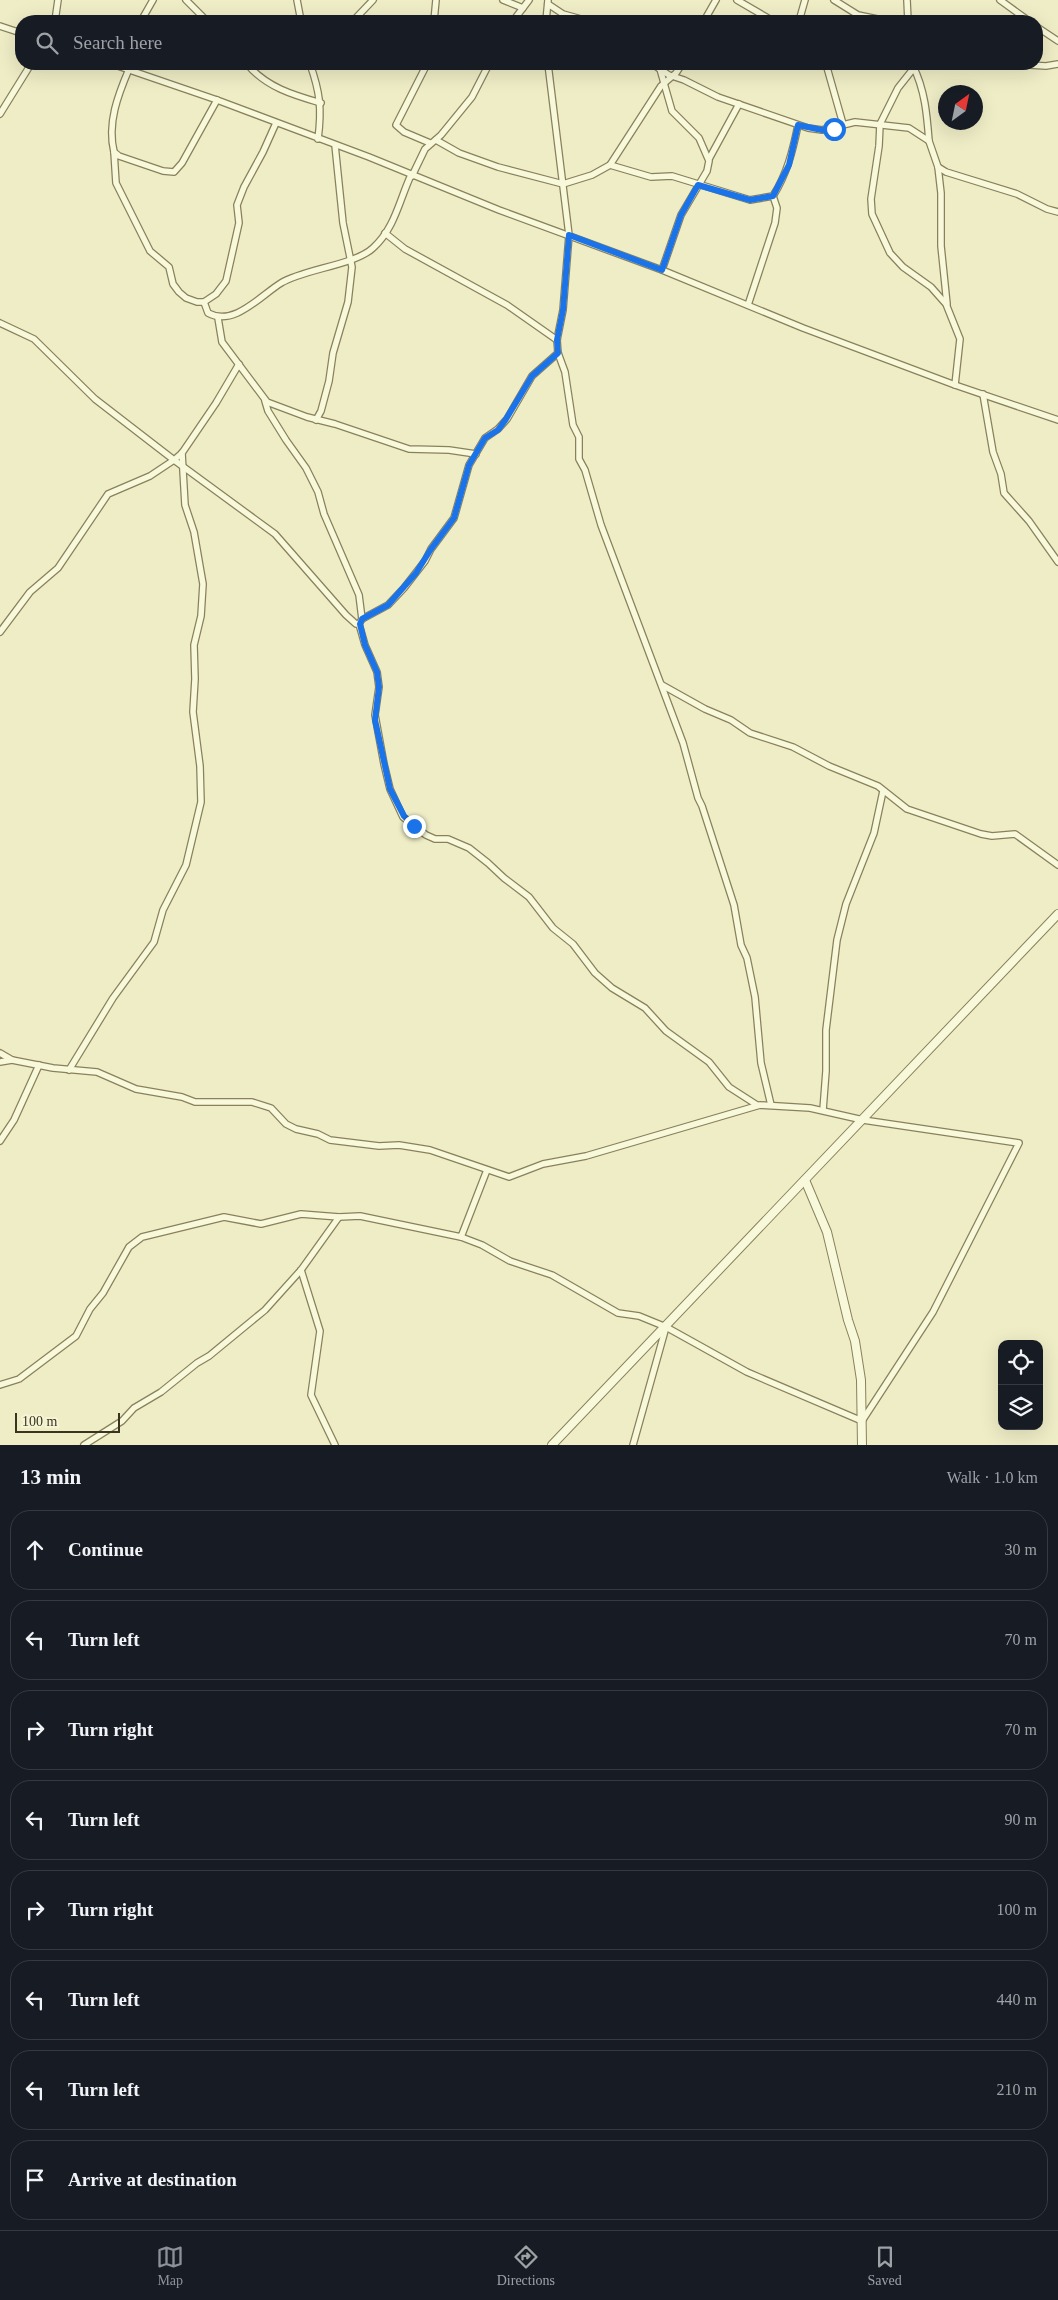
<!DOCTYPE html>
<meta charset="utf-8">
<style>
:root{--surface:#171b24;--page:#242831;--text:#f1f3f6;--muted:#9ea1a6;--line:#363941;--accent:#8c9099}
body{margin:0;font-family:Georgia,serif;background:var(--page);color:var(--text)}
.controls{position:absolute;right:15px;bottom:15px;display:grid;overflow:hidden;border-radius:10px;box-shadow:0 5px 20px #0002}
.controls button{width:45px;height:45px;display:grid;place-items:center;padding:0;border:0;border-bottom:1px solid var(--line);background:var(--surface);color:var(--text);font:25px sans-serif}
.compass{position:absolute;left:938px;top:85px;width:45px;height:45px;border-radius:50%;background:var(--surface);box-shadow:0 5px 20px #0002;rotate:33deg}
.scale{position:absolute;left:15px;bottom:12px;width:105px;box-sizing:border-box;padding-left:5px;border:2px solid #3a3320;border-top:0;font-size:14px;line-height:18px;white-space:nowrap;color:#3a3320;-webkit-text-stroke:4px #f5f5d6;paint-order:stroke}
.stop{position:absolute;width:15px;height:15px;margin:-11px;border:4px solid #1a73e8;border-radius:50%;background:#fff}
.stop.end{background:#1a73e8;border-color:#fff;box-shadow:0 1px 5px #0008}
.list{margin:0;padding:0;list-style:none}
h2{display:flex;justify-content:space-between;align-items:center;height:65px;margin:0;padding:0 20px;font-size:21px}
h2 small{font-size:16px;font-weight:400;color:var(--muted)}
.list li{display:grid;grid-template-columns:32px 1fr auto;gap:15px;align-items:center;box-sizing:border-box;height:80px;margin:0 10px 10px;padding:0 10px;border:1px solid var(--line);border-radius:20px}
.list b{display:block;font-size:19px;white-space:nowrap}
.list em{font-size:16px;font-style:normal;color:var(--muted)}
.icon{flex:none;width:28px;height:28px;fill:none;stroke:currentColor;stroke-width:2;stroke-linecap:round;stroke-linejoin:round}
.map{position:relative;flex:none;width:1058px;height:1445px;overflow:hidden}
.search{position:absolute;background:var(--surface);box-shadow:0 5px 20px #0002;left:15px;right:15px;top:15px;height:55px;display:flex;align-items:center;gap:12px;box-sizing:border-box;padding:0 18px;border-radius:20px;color:var(--muted);font-size:19px}
.sheet{height:785px;background:var(--surface)}
nav{display:flex;justify-content:space-around;align-items:center;box-sizing:border-box;height:70px;border-top:1px solid var(--line);background:var(--surface);font-size:14px;color:var(--muted)}
nav a{display:grid;justify-items:center;gap:2px}
nav .on{color:var(--accent)}
.map>svg:first-child{display:block}
.lines{fill:none;stroke-linecap:round;stroke-linejoin:round}
.minor-casing{stroke:#89815c;stroke-width:8}
.tertiary-casing{stroke:#89815c;stroke-width:10}
.minor{stroke:#f8f8da;stroke-width:5.5}
.tertiary{stroke:#f8f8da;stroke-width:8}
.route{stroke:#1a73e8;stroke-width:6}
</style>
<div class="map">
<svg width="1058" height="1445" viewBox="0 0 1058 1445">
<rect width="100%" height="100%" fill="#eeedc6"/>
<g class="lines">
<defs>
<g id="minor">
<polyline points="186,0 207,21"/>
<polyline points="297,0 301,21"/>
<polyline points="503,0 523,8"/>
<polyline points="737,0 773,21"/>
<polyline points="834,0 858,15 887,21"/>
<polyline points="907,0 908,21"/>
<polyline points="1000,0 1029,21"/>
<polyline points="548,4 563,14 588,21"/>
<polyline points="55,21 58,0"/>
<polyline points="141,21 153,0"/>
<polyline points="353,21 373,0"/>
<polyline points="434,21 436,0"/>
<polyline points="513,21 529,0"/>
<polyline points="546,21 548,0"/>
<polyline points="704,21 716,0"/>
<polyline points="799,21 805,0"/>
<polyline points="0,26 21,33"/>
<polyline points="1037,27 1058,41"/>
<polyline points="112,64 217,100 369,157 499,210 662,270 803,328 955,385 1058,420"/>
<path d="M 247,64 C 266,87 293,95 321,103"/>
<path d="M 310,64 C 320,92 322,109 318,139"/>
<polyline points="427,64 396,125 404,132 430,143"/>
<polyline points="548,64 569,235 563,310 557,340 558,353 565,372 573,425 579,437 579,459 585,470 601,525 683,743 698,798 702,806 734,905 741,945 747,958 755,997 761,1063 771,1105"/>
<polyline points="652,64 669,75 684,80 718,97 808,128 822,130 855,122 909,128 929,141 938,167 946,172 1017,194 1047,209 1058,212"/>
<polyline points="826,64 843,124"/>
<polyline points="917,64 898,88 880,124 879,146 871,199 872,214 890,253 903,267 931,287 946,304 960,339 955,385"/>
<polyline points="1013,64 1046,66 1058,64"/>
<path d="M 913,66 C 925,90 927,115 929,141"/>
<path d="M 129,69 C 118,95 107,123 114,152 L 119,156 L 163,171 L 174,172 L 182,163 L 217,100"/>
<polyline points="660,69 672,111 699,138 709,161 707,171 681,215 662,270"/>
<polyline points="0,114 31,64"/>
<polyline points="436,140 459,153 498,167 563,184 592,175 610,165 661,86 676,73 682,64"/>
<polyline points="114,152 116,183 150,251 169,267 173,284 179,292 186,298 197,302 204,302 216,294 226,281 239,223 237,205 244,187 263,152 276,123"/>
<polyline points="709,159 739,104"/>
<path d="M 610,165 L 651,177 L 672,176 L 750,200 L 773,196 C 787,174 793,150 798,125"/>
<polyline points="938,167 941,193 941,246 947,304"/>
<polyline points="412,176 425,149 441,135 472,97 489,64"/>
<polyline points="385,233 405,249 507,305 557,340"/>
<path d="M 204,302 L 208,313 C 234,327 260,296 281,283 C 304,269 355,265 373,248 C 395,228 399,201 411,175"/>
<polyline points="748,305 775,223 777,208 773,196"/>
<polyline points="218,318 222,342 267,402 307,417 335,424 409,449 449,450 476,454"/>
<polyline points="0,323 34,339 95,399 174,460 182,453 216,403 239,364"/>
<polyline points="983,394 993,452 1001,474 1004,493 1029,521 1058,562"/>
<polyline points="265,401 268,411 286,440 306,468 318,492 324,514 359,595 362,619"/>
<polyline points="316,420 321,411 329,381 333,353 348,302 352,267 343,223 335,145"/>
<polyline points="359,624 365,645 377,672 379,687 375,715 384,764 390,789 403,817 426,835 435,839 448,839 469,848 488,863 504,878 529,897 553,928 573,944 595,973 612,988 645,1008 666,1031 709,1062 729,1087 757,1105"/>
<polyline points="359,624 362,619 388,605 404,588 425,561 431,549 454,518 469,465 485,438 498,429 507,419 532,376 558,353"/>
<polyline points="0,632 30,592 58,568 108,494 150,476 174,460 275,534 346,615 356,624 359,624"/>
<polyline points="662,685 705,709 731,720 750,733 793,747 829,766 878,786 907,809 981,834 992,836 1015,834 1058,865"/>
<polyline points="0,1053 12,1060 53,1068 97,1072 136,1089 182,1097 195,1102 252,1102 271,1108 286,1124 296,1129 318,1134 330,1140 379,1146 399,1145 430,1150 509,1177 543,1164 586,1156 760,1105 810,1108 863,1120 1019,1143 933,1312 862,1421 747,1372 666,1327 639,1316 618,1313 552,1275 510,1261 482,1245 461,1237"/>
<polyline points="0,1062 12,1060"/>
<polyline points="69,1070 113,998 154,942 163,910 186,865 201,802 200,766 193,712 195,679 194,645 201,616 203,584 194,532 185,505 182,453"/>
<polyline points="823,1110 826,1071 826,1030 837,940 846,904 874,833 883,791"/>
<polyline points="0,1141 14,1120 39,1065"/>
<polyline points="301,1270 320,1331 311,1395 335,1445"/>
<polyline points="0,1385 19,1379 76,1336 90,1309 103,1293 129,1247 142,1237 224,1217 261,1224 301,1214 339,1217"/>
<polyline points="84,1445 122,1421 134,1408 161,1392 197,1363 209,1356 265,1310 301,1270 339,1217 360,1216 461,1237 487,1170"/>
<polyline points="633,1445 666,1327"/>
</g>
<g id="tertiary">
<polyline points="805,1180 827,1232 848,1320 855,1341 861,1380 862,1445"/>
<polyline points="552,1445 1058,914"/>
</g>
</defs>
<!-- minor casing -->
<use href="#minor" class="minor-casing"/>
<!-- tertiary casing -->
<use href="#tertiary" class="tertiary-casing"/>
<!-- minor -->
<use href="#minor" class="minor"/>
<!-- tertiary -->
<use href="#tertiary" class="tertiary"/>
</g>
<g class="lines">
<!-- route -->
<polyline class="route" points="414,826 404,816 390,789 375,720 379,687 377,672 365,645 360,624 362,619 388,605 416,573 431,549 454,518 469,465 485,438 498,430 506,419 532,376 558,353 557,340 563,310 569,235 662,270 681,215 698,185 750,200 773,196 789,165 798,125 822,130 834,129"/>
</g>
</svg>
<div class="controls">
<button><svg class="icon" aria-label="locate" viewBox="0 0 24 24"><circle cx="12" cy="12" r="6"/><path d="M12 2v4M12 18v4M2 12h4M18 12h4"/></svg></button>
<button><svg class="icon" aria-label="layers" viewBox="0 0 24 24"><path d="M12 4l9 5-9 5-9-5zM3 14l9 5 9-5"/></svg></button>
</div>
<svg class="compass" viewBox="-18 -18 36 36"><path d="M0-13l5 13h-10z" fill="#e53935"/><path d="M0 13l5-13h-10z" fill="#9ea1a6"/></svg>
<div class="scale">100 m</div>
<div class="stop" style="left:834px;top:129px"></div>
<div class="stop end" style="left:414px;top:826px"></div>
<div class="search"><svg class="icon" aria-label="search" viewBox="0 0 24 24"><circle cx="10" cy="10" r="6"/><path d="M15 15l6 6"/></svg>Search here</div>
</div>
<section class="sheet">
<h2>13 min<small>Walk · 1.0 km</small></h2>
<ul class="list">
<li><svg class="icon" aria-label="ahead" viewBox="0 0 24 24"><path d="M12 20V5M6 11l6-6 6 6"/></svg><div><b>Continue</b></div><em>30 m</em></li>
<li><svg class="icon" aria-label="left" viewBox="0 0 24 24"><path d="M17 20v-9H6M10 6l-5 5 5 5"/></svg><div><b>Turn left</b></div><em>70 m</em></li>
<li><svg class="icon" aria-label="right" viewBox="0 0 24 24"><path d="M7 20v-9h11M14 6l5 5-5 5"/></svg><div><b>Turn right</b></div><em>70 m</em></li>
<li><svg class="icon" aria-label="left" viewBox="0 0 24 24"><path d="M17 20v-9H6M10 6l-5 5 5 5"/></svg><div><b>Turn left</b></div><em>90 m</em></li>
<li><svg class="icon" aria-label="right" viewBox="0 0 24 24"><path d="M7 20v-9h11M14 6l5 5-5 5"/></svg><div><b>Turn right</b></div><em>100 m</em></li>
<li><svg class="icon" aria-label="left" viewBox="0 0 24 24"><path d="M17 20v-9H6M10 6l-5 5 5 5"/></svg><div><b>Turn left</b></div><em>440 m</em></li>
<li><svg class="icon" aria-label="left" viewBox="0 0 24 24"><path d="M17 20v-9H6M10 6l-5 5 5 5"/></svg><div><b>Turn left</b></div><em>210 m</em></li>
<li><svg class="icon" aria-label="arrive" viewBox="0 0 24 24"><path d="M6 21V4h12l-3 4 3 4H6"/></svg><div><b>Arrive at destination</b></div></li>
</ul>
</section>
<nav>
<a class="on"><svg class="icon" aria-label="map" viewBox="0 0 24 24"><path d="M3 6l6-2 6 2 6-2v14l-6 2-6-2-6 2zM9 4v14M15 6v14"/></svg>Map</a>
<a><svg class="icon" aria-label="directions" viewBox="0 0 24 24"><path d="M12 3l9 9-9 9-9-9zM9 14v-3h6M13 9l2 2-2 2"/></svg>Directions</a>
<a><svg class="icon" aria-label="saved" viewBox="0 0 24 24"><path d="M7 4h10v16l-5-4-5 4z"/></svg>Saved</a>
</nav>
